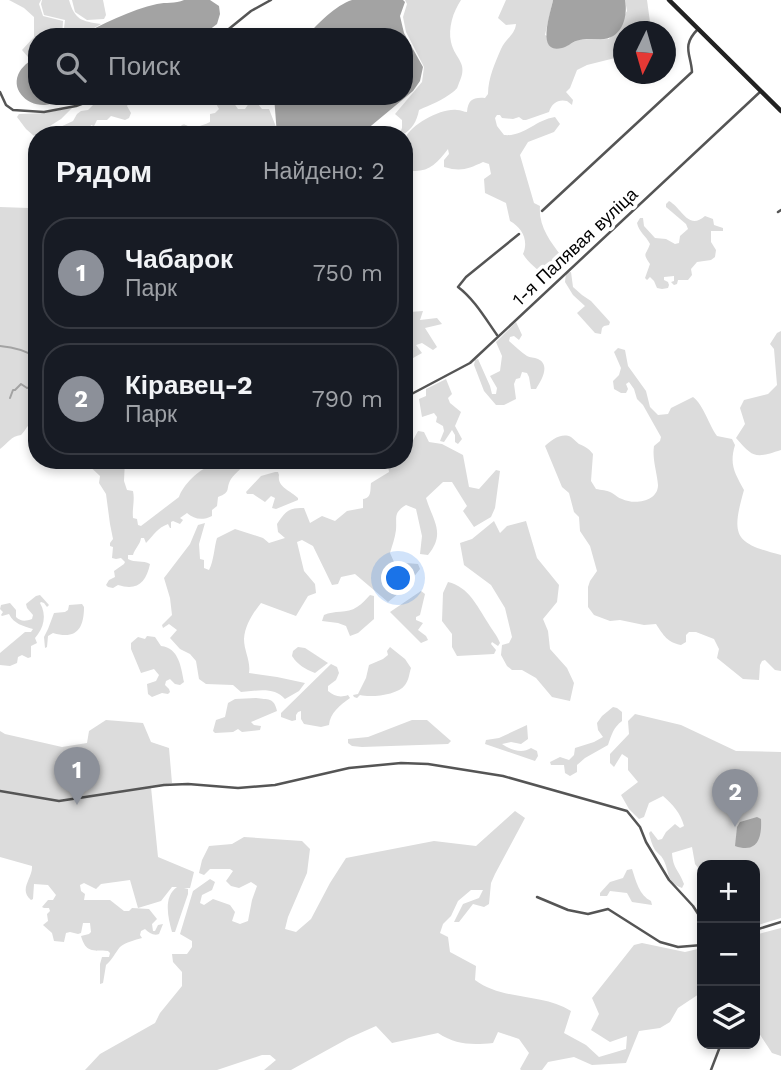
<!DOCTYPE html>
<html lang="ru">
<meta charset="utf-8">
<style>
:root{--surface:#171b24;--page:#242831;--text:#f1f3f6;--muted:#9ea1a6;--line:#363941;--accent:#8c9099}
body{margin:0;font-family:"Work Sans",sans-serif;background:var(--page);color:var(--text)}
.controls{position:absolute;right:21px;bottom:21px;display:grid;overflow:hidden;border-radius:14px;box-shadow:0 4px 10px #0003}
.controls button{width:63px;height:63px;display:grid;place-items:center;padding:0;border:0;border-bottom:2px solid var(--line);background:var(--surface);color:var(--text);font:35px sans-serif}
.compass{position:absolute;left:613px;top:21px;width:63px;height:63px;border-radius:50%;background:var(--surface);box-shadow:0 4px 10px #0003;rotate:185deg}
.you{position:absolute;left:399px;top:579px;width:24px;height:24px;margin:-18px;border:5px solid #fff;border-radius:50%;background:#1a73e8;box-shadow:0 0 0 10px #1a73e833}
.badge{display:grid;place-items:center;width:46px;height:46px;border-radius:50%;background:var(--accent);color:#fff;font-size:23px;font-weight:700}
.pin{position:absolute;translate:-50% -58px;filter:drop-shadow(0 2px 4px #0008)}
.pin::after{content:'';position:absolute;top:37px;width:24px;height:21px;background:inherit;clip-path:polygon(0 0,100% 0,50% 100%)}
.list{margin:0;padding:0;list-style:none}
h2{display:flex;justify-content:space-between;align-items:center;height:91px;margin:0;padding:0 28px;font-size:30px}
h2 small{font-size:23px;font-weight:400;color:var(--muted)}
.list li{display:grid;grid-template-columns:46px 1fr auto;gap:21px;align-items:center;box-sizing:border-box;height:112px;margin:0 14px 14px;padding:0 14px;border:2px solid var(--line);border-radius:28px}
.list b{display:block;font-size:26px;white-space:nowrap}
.list p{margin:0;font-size:23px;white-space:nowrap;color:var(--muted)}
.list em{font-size:23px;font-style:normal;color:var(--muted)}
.icon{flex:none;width:38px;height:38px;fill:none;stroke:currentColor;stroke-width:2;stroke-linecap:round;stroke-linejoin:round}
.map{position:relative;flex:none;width:781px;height:1070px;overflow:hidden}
.search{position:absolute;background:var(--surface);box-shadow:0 4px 10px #0003;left:28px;top:28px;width:385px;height:77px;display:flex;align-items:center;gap:18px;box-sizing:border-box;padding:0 24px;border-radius:28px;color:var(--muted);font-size:26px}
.panel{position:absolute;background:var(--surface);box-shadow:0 4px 10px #0003;left:28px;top:126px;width:385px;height:343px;border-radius:28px}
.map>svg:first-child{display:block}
.green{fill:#dcdcdc}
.water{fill:#a3a3a3}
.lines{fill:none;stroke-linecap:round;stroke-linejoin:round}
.stream{stroke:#a3a3a3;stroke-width:2}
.street{stroke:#555;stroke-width:2.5}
.secondary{stroke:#222;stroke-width:4.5}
.labels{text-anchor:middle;stroke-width:7;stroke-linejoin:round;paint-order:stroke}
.street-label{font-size:18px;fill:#000;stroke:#fff}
</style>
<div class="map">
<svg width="781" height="1070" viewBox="0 0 781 1070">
<rect width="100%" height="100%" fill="#fff"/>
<!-- green -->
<g class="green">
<polygon points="9,0 41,0 39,4 43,16 63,21 62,37 37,37 37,53 28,57 22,50 34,37 34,17 24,8"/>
<path d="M 42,0 L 69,0 C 75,20 81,21 101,24 L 79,37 L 63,37 L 65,20 L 44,15 L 41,4 Z"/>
<polygon points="72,0 103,0 106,15 104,19 87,20 75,12"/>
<path d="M 405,0 L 461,0 C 453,12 448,28 451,42 C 455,60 469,62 459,83 C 457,88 458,88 453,92 C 443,100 430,105 419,110 C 417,121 412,130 402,135 L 400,133 L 402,128 L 402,120 L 395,114 L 422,82 L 424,67 L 406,32 L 403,17 L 407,4 Z"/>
<path d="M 506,0 L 553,0 L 545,35 L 568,45 L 578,40 L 609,39 L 627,11 L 625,0 L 647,0 L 650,22 L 649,31 L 624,32 L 623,56 L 587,65 L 577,70 L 570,88 L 566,92 L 573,100 L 572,105 L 567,101 C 558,99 552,103 549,112 L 526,120 L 523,120 L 519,117 L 513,119 L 502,118 L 500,115 L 497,115 L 495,118 L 497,126 L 504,135 C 524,137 535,120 555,117 L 560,124 L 554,132 L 528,142 L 520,155 L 534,203 L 540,206 C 538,229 554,246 567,263 L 559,273 L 556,273 L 552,268 L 546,264 L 542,268 L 547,276 L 544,276 C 537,268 529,264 523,254 C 529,240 522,228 510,221 L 506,203 L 485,193 L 484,179 L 491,174 L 489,164 L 483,162 C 468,169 461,172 444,167 L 444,160 L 449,154 L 448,149 C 436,165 427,174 406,170 C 405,161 401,147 405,138 C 412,124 441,108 457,110 C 461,110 464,112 467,112 C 468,100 473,97 485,98 L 488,94 C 488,78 495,63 501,49 C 505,39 515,35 516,24 L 506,25 L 498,18 Z"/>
<polygon points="114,96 133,96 127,106 131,113 129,118 125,120 111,116 107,120 97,120 94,126 91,125 89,130 75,132 73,135 53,135 58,128 73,121 77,114 81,111 88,110 94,104 113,101 113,99 107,100 107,99"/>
<path d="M 216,96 L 229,96 L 238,109 L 245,109 L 254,96 L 260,96 L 258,104 L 262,109 L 269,109 L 278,132 L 277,135 L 176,135 L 176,131 C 186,119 183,127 194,127 C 198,127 206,124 210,122 L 210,114 L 215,113 L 219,109 L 214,100 Z"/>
<polygon points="72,108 61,119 34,136 26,129 17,117 19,114 44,113"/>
<path d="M 669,201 C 682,208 688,231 705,216 L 713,219 L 714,225 L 723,228 L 723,231 L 711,231 L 711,242 L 716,250 L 715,257 L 711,260 L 697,262 L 691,269 L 692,275 L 688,280 L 678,280 L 677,284 L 674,285 L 671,282 L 674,281 L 674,276 L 664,277 L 664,280 L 668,282 L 669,285 L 668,288 L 662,289 L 657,288 L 654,281 L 650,277 L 647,280 L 645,278 L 650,264 C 642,252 646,256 650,244 C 646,236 639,232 637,223 L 640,218 L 643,218 L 644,226 L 655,238 L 666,239 L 675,244 L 679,243 L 680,236 L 688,229 L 686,224 L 666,207 L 666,204 Z"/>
<path d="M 37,205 L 37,360 L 34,381 L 37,382 L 37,419 C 28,422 27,429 21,435 C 11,436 8,443 0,449 L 0,207 L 29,208 Z"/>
<polygon points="571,272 573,287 582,295 591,301 610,322 609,325 604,326 602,328 601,334 595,333 577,313 585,306 573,295 565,282 566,273"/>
<polygon points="404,306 410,312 423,311 420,320 437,318 442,324 425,328 437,347 433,350 422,343 416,345 422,353 404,363"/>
<path d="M 516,322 L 522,335 L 519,340 L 514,336 L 510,337 L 509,341 C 515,346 521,352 527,356 C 530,358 534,357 538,359 C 551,365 541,381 536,389 L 531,389 L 529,377 L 527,373 L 522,372 L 520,378 L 516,379 L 514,384 L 516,399 L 504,405 L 496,405 L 484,391 L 474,365 L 475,360 L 478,359 L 490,386 L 492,394 L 496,394 L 497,388 L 490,376 L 500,371 L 502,356 L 496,342 Z"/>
<path d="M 781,331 L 781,450 C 756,458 754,459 736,438 L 745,424 L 740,408 L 744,400 L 768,394 L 777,385 L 774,349 L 770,344 L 777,333 Z"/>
<path d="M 618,348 L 625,350 L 628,366 L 646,391 L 650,407 L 658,415 L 668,414 L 671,408 L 693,397 C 703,404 709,425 717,436 L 732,439 L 735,445 C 729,465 735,473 744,490 C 731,536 734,543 781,555 L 781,671 L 775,670 L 765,660 L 762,661 L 760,665 L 759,680 L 743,679 L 717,658 L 719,649 L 714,639 L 696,632 L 689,632 L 686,635 L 686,642 L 681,645 C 667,642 664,636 656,624 L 644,625 L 620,620 L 610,621 L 594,615 L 588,607 L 588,587 L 590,581 L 597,571 L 590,546 L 580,531 L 579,517 L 574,512 L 569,493 L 562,487 L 545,446 C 551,440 562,432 571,437 C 574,439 576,442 579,444 C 586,447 588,448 593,454 L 591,481 L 596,489 C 601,490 607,490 612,493 C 616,495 618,498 622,499 C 634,505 658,502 658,485 C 657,472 652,459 654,446 L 660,441 L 661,437 L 643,405 L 637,399 L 634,389 L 629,382 L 626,384 L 628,389 L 626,393 L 621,393 L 614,389 L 613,381 L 619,375 L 621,368 L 614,352 Z"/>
<polygon points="446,379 452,394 448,398 450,403 461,412 455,426 462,439 458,444 455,442 455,435 452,430 444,442 440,441 444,431 443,426 436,422 437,417 434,413 422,417 419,399 426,396 426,389"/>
<path d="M 418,431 L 424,432 L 429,442 L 442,444 L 463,455 L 469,487 L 479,489 L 496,470 L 500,471 L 495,508 L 491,517 L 474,527 L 463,511 L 467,506 L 452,482 L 443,482 L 426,498 C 433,521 446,533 428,555 L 420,554 L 422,536 L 416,509 L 406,505 C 393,513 397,517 396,530 C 395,538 392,546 390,553 L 394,562 L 418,564 L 420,569 L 405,588 L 388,602 L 355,574 L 341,577 L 338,584 L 332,585 L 313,546 L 302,540 L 297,542 L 304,571 L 315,584 L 316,593 L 308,596 L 296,616 L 261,603 C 253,613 245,625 244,639 C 244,651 251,661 249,673 L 277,677 L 305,683 L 299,691 L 285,699 C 274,686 256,691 241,692 L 233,685 L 206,684 L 199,679 L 196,661 L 190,654 L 180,649 L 170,638 L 177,630 L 169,624 L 163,628 L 162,625 L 172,615 L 170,598 L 164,578 L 190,544 L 198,525 L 205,523 L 199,544 L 200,559 L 204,560 L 204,568 L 209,570 C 214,560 214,548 217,538 L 235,529 L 263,538 L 269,543 L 285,538 L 278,532 L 277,524 C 285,512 289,507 304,508 L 310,523 L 322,516 L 335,521 L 347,511 L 363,508 L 363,499 C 372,498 370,490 371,483 L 389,472 L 387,460 L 404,460 L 404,444 L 412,442 Z"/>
<path d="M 83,460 L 125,460 L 124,481 L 127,490 L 133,491 C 135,500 132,508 133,518 L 137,519 L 138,525 L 141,526 L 179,497 C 183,485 199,469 212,465 C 219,463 240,460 247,460 C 243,468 236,472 231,479 C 225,489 232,492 218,497 L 217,506 L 212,510 L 212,516 C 202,521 194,519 187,513 L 180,518 L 183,520 L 180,524 L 173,521 L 171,522 L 171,528 L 170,528 L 168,524 C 157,528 154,535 146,543 L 144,538 L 141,538 C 140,545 135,548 133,555 L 128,555 L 128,559 C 135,563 143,560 150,564 C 146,583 137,591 118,585 L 113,588 L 108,587 L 106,585 L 109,580 L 115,577 L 114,571 L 124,564 L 125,562 L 121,558 L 116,559 L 112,558 L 113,547 L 110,546 L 110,543 L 113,539 L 110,524 L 106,494 L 99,483 L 100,476 Z"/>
<path d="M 275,472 L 278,472 L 279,475 C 277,487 290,490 298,498 L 298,500 L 276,509 L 272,508 L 275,498 L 271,496 L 265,502 L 253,494 L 247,494 L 246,492 L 261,476 Z"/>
<polygon points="494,521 500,533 507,526 526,521 537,558 559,585 557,602 543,619 548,631 550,649 567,668 574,683 570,701 552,697 536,678 522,670 512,670 507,666 501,655 502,645 509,643 512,637 505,608 491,585 464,565 460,543 472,539"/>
<path d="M 448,582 C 469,587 477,606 488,623 C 492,630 497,635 500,643 L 498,646 L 492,642 L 491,644 L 496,650 L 494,654 L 457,656 L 452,647 L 452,634 L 442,621 L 443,593 Z"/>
<polygon points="421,591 425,594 420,615 416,617 416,620 423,623 418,630 426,636 428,640 421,643 390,612"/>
<path d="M 40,595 L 49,605 L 47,607 L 44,603 L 41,602 L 40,603 C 47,615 44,628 35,638 L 37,643 L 31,646 L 31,657 L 28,658 L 22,655 L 18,657 L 17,663 L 10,666 L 0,665 L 0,653 L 25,632 L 31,632 L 33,629 C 23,626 14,624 9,614 L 2,616 L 1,615 L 3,612 L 0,609 L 1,605 L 10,603 L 16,610 L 16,617 C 21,622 26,621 32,619 L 33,615 L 27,608 L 26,604 L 36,596 Z"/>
<path d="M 370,595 L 374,596 L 374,619 L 358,633 L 350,636 L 346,626 L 338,623 L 322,621 L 324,615 C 334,610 347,614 357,607 C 362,604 366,599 370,595 Z"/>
<path d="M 82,604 L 84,607 C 84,629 76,640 53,633 L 48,636 L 47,647 L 45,648 L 44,637 L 48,629 L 54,613 L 65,612 L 68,610 L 69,605 Z"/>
<path d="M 147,636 L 155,637 L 161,646 C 179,648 181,667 184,682 L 180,685 L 175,684 L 170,679 L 166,681 L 165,685 L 169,689 L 170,692 L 168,694 L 162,693 L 152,697 L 148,694 L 147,684 L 156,681 L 159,675 L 154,669 L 141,673 L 131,649 L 131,643 L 138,637 L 145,639 Z"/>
<path d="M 298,647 L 305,648 L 328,663 L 315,673 C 305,669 298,665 292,656 L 293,651 Z"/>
<path d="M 390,647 L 405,659 L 411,668 C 409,674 409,680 405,685 C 398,695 371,698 360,695 L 357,698 L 354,697 L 353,695 L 358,694 L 366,678 L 369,665 L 383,659 L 388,655 L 387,651 Z"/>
<path d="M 331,664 L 337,667 L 339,673 L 336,680 L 328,686 L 328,691 C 334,696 340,698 348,695 L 350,698 C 340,705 330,713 329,725 L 321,727 L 304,724 L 301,719 L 301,711 L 298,712 L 296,715 L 296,720 L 292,721 L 281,717 L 281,713 Z"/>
<path d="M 256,698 C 268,700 274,697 277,711 L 251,722 L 254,725 L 261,726 L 260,730 L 242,732 L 238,729 L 233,732 L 215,733 L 213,731 L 216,720 L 225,717 L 228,703 L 235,699 Z"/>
<path d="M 613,707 L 617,708 L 622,712 L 622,721 C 613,728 612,734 608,745 L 585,758 L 577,765 L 577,772 L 570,776 L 565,773 L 564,765 L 551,765 L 550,762 L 560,757 L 569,760 L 574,755 L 575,748 L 594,742 L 603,737 L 598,730 L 597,723 L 602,716 Z"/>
<path d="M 635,714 L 681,725 L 736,751 L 781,752 L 781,918 L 755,926 L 755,865 L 702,865 L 702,873 L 695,864 L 692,847 L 672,853 C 673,869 679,870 684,884 L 682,888 C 665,882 670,871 663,859 C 661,855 657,853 655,850 C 652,845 650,838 649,833 L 651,831 L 658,840 L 662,839 L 666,832 L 675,824 L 680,828 L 684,826 C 680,812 673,805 663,796 L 649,803 L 644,817 L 639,819 L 629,809 L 621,795 L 638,782 L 628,770 L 628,758 L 622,754 L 614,767 L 610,763 L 610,754 L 629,734 L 628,721 Z"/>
<path d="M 106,720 L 143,723 L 151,742 L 169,748 L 172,783 L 151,787 L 158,857 L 194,872 L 190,888 L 184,888 L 188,889 L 188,894 L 175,932 L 172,932 C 168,917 163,897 177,887 L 172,887 L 161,901 L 138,908 L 130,880 L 101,884 L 96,889 L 84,883 L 80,885 L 81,891 L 85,894 L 84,900 L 110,900 L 124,911 L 129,911 L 132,908 L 149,909 L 157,919 L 152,924 L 153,931 L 155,931 L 158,925 L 163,924 L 159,934 C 154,936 149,933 145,929 L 141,931 L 140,935 L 142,938 C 135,940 126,942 120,947 C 115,953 112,960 106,965 L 103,983 L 100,984 L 100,964 L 102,957 L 109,957 L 110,953 L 108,951 C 92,950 86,953 81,936 L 89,934 L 91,932 L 90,923 L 83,923 L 81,933 L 78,934 L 70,932 L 66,933 L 64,942 L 54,941 L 52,933 L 43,925 L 48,921 L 47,914 L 50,911 L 49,908 L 44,908 L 42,907 L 48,900 L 53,900 L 56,895 L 48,885 L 34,884 L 33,899 L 31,900 C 18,889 33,878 32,866 L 0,857 L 0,731 L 5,734 L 62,747 L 87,743 L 89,731 Z"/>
<polygon points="412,720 427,720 451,741 448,744 362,747 352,746 348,743 348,739 368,737"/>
<path d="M 527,725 L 528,739 L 521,744 L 511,742 L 502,744 C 511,750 522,754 531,748 L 537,751 L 538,756 L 535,761 L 485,744 L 486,740 L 499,738 Z"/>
<path d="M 515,811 L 525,818 L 495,874 L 491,883 L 489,904 L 484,907 L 473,904 L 459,922 L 454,922 L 463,904 L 479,898 L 483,890 L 471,890 L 458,901 L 451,916 L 443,924 L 440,933 L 448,937 L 450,952 L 476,966 L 475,980 C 503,1001 542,993 571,1011 L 564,1033 L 586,1045 L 599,1057 L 626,1049 L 627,1036 L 610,1042 L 591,1030 L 599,1014 L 592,998 L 634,945 L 642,943 L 685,952 L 702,948 L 702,992 L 678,1008 L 670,1022 L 660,1028 L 639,1031 L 626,1063 L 592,1065 L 574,1057 L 548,1062 L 542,1070 L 521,1070 L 520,1069 L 529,1053 L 519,1039 L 498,1032 L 493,1043 C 472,1045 456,1045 438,1033 L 392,1043 L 376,1026 L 349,1038 L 291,1070 L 264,1070 L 276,1060 L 270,1055 L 262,1055 L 217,1070 L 85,1070 L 100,1054 L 155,1023 L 160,1013 L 182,986 L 182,972 L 173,962 L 172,954 L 187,954 L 192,947 L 192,941 L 180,934 L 193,891 L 210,879 L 215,882 L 212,890 L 202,895 L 200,903 L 204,905 L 213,899 L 230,905 L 235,912 L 232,921 L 240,924 L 248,921 L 252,900 L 257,886 L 251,882 L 239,888 L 231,886 L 226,881 L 233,871 L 230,869 L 210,869 L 204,875 L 199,873 L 202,860 L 209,846 L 232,844 L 244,837 L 302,841 L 310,849 L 307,873 L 288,917 L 285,929 L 296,932 L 311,919 L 330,883 L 346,858 L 434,841 L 476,846 Z"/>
<path d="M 632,869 C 636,881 639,895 651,901 L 652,905 L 632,902 L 627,893 L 610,891 L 607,896 L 600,896 L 600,893 L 610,882 L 623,878 L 627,870 Z"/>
<polygon points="781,928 781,1056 772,1053 755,1027 755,935"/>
</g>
<!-- water -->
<g class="water">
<path d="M 184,0 L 210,0 L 219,6 L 220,14 L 217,24 L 200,37 L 79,37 C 101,24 131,10 157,4 C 166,2 175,4 184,0 Z"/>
<path d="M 352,0 L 403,0 L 405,2 L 400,16 L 404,33 L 423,67 L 420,81 L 413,91 L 360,135 L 277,135 L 274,96 L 404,96 L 404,37 L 306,37 C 317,24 336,5 352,0 Z"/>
<path d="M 553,0 L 625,0 C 628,15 623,37 604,39 C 595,40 585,38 576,41 C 571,43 567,47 562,48 C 535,55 551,12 553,0 Z"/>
<path d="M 37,55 L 37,96 L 73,96 C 64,100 54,104 45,105 C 27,106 9,89 20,71 C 24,65 31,60 37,55 Z"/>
<path d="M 757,817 L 761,819 C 762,837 758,854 735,846 L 737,827 L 740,822 Z"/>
</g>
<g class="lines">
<!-- stream -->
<g class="stream">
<path d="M 0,346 C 12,347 27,351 37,358"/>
<polyline points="10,398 13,390 15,390 21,384 27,388 37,385"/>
</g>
<!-- street -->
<g class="street">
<polyline points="219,37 251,11 271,0"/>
<polyline points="0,92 6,105 13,110 44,112 76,106 103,96"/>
<path d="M 542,211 L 692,72 C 691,54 681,46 698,29"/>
<polyline points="778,212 781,210"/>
<path d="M 497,335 C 485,318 474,299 458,287 L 466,277 L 519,234"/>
<polyline points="404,398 470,363 761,91"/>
<polyline points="0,791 59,801 164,785 188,784 238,788 275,785 349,768 401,763 428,764 503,776 627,811 640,827 646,842 669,880 693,906 702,920"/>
<polyline points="537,897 568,910 588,914 608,909 660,942 678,947 702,945"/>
<polyline points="755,930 781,922"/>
<polyline points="711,1070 721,1044"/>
</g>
<!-- secondary -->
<polyline class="secondary" points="669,0 781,111"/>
</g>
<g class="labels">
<!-- street labels -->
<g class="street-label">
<text transform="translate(575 247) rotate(-43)" y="6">1-я Палявая вуліца</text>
</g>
</g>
</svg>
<div class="controls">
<button>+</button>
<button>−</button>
<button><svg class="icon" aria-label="layers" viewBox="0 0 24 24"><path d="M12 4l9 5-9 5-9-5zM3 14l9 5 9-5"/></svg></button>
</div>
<svg class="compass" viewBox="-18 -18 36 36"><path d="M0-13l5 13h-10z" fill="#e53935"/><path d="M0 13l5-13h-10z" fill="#9ea1a6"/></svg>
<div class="you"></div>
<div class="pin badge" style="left:77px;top:805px">1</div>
<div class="pin badge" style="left:735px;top:827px">2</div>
<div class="search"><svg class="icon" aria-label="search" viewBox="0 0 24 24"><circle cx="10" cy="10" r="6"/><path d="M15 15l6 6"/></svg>Поиск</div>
<section class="panel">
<h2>Рядом<small>Найдено: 2</small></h2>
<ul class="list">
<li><span class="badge">1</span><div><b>Чабарок</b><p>Парк</p></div><em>750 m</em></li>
<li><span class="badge">2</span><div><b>Кіравец-2</b><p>Парк</p></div><em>790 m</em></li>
</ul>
</section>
</div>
